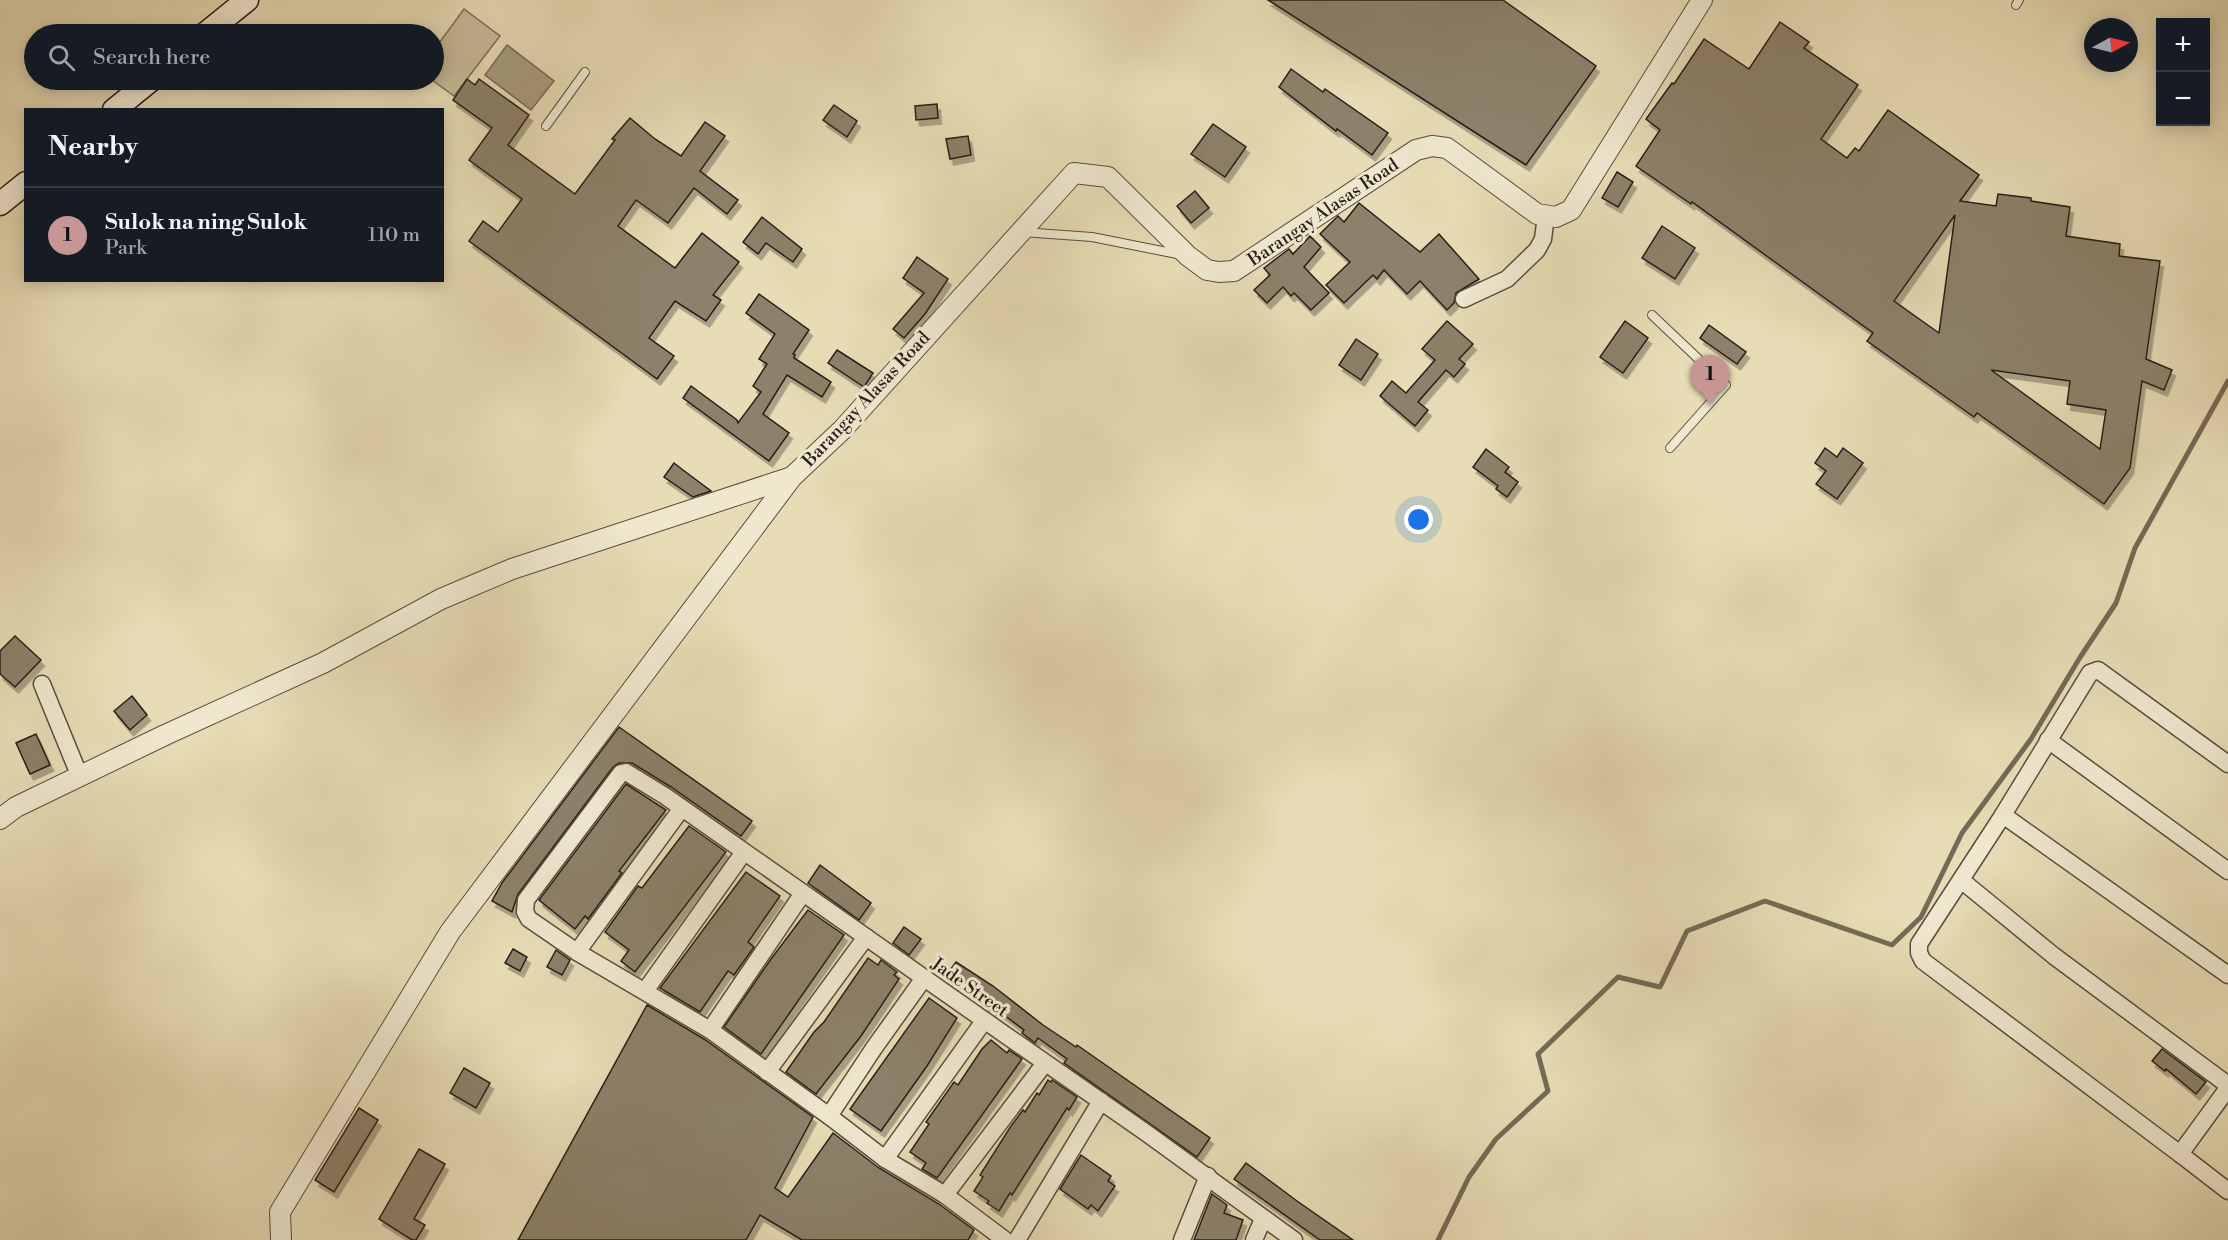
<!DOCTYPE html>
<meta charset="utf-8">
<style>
:root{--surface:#171b24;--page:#242831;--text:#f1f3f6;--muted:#9ea1a6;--line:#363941;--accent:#c59692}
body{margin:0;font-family:"Libre Bodoni",serif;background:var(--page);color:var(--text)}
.controls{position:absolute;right:18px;top:18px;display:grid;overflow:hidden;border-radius:0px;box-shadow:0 3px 15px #0003}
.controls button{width:54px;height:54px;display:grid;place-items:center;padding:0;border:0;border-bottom:2px solid var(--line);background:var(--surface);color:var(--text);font:30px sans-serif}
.compass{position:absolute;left:2084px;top:18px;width:54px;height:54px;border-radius:50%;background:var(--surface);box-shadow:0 3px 15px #0003;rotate:83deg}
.you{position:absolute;left:1419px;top:520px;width:21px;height:21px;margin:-15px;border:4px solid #fff;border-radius:50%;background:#1a73e8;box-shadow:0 0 0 9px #1a73e833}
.badge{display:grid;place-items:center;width:39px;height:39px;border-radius:50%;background:var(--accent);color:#111;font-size:20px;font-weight:700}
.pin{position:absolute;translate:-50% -50px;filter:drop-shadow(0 2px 3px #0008)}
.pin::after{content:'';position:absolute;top:32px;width:21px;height:18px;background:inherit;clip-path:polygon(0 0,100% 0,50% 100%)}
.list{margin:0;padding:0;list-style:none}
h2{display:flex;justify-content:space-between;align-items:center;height:78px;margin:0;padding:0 24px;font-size:26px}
h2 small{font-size:20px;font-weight:400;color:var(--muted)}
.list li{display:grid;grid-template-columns:39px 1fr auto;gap:18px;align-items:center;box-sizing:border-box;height:96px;padding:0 24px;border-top:2px solid var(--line)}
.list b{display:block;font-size:22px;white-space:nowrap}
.list p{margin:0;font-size:20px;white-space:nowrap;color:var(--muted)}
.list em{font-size:20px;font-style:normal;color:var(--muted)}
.icon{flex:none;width:33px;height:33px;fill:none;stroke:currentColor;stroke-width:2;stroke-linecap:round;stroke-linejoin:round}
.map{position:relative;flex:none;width:2228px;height:1240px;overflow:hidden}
.search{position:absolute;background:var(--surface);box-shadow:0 3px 15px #0003;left:24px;top:24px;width:420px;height:66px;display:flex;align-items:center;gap:15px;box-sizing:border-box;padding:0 21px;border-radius:33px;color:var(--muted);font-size:22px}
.panel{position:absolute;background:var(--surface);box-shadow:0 3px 15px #0003;left:24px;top:108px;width:420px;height:174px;border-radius:0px}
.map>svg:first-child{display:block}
.green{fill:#c7bc9a;stroke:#786e59;stroke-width:1.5}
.water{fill:#a69c80;stroke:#746a56;stroke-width:1.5}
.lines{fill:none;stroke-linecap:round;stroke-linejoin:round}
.stream{stroke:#746a56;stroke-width:5}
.building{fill:#8c816a;stroke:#291f18;stroke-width:1.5;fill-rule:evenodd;filter:url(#shadow)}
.service-casing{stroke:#584e3f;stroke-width:10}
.minor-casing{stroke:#584e3f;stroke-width:19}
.tertiary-casing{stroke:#584e3f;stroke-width:22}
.secondary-casing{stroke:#291f18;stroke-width:25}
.service{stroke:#efe8cf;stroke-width:8}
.minor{stroke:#efe8cf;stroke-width:16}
.tertiary{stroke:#efe8cf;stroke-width:20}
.secondary{stroke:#efe8cf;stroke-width:22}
.labels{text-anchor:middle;stroke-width:6;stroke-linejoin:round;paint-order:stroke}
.street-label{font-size:18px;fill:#291f18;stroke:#efe8cf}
</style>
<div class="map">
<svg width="2228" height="1240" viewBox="0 0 2228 1240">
<defs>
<filter id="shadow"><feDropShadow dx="3.5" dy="6" stdDeviation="0" flood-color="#0004"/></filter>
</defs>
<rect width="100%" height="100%" fill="#e7dcb5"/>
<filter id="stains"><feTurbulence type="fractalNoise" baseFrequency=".00333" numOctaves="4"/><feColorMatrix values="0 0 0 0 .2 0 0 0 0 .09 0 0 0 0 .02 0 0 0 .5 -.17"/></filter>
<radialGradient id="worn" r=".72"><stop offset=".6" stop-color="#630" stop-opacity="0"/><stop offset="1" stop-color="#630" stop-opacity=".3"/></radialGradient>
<!-- green -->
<polygon class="green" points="464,9 500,36 454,96 432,80 434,50"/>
<!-- water -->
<polygon class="water" points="507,45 554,81 531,110 485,75"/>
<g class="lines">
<!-- stream -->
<polyline class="stream" points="1438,1240 1469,1177 1496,1139 1548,1091 1538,1054 1618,977 1660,987 1687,931 1765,901 1892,945 1921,917 1962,833 2031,739 2079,659 2116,603 2135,548 2228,381"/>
</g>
<!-- building -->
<g class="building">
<polygon points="1268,0 1503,0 1596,66 1526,165"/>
<path d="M 1780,22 L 1809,42 L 1804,48 L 1858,85 L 1821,139 L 1847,158 L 1855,148 L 1859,151 L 1888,110 L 1979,175 L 1960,201 L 1996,206 L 1998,194 L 2031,198 L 2031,201 L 2070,207 L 2066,236 L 2120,244 L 2119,256 L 2160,261 L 2146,359 L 2172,370 L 2164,390 L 2142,381 L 2130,468 L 2104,504 L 1977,413 L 1974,417 L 1867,341 L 1873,333 L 1692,202 L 1691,204 L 1636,166 L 1660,130 L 1646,119 L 1672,83 L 1674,84 L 1704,39 L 1749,69 ZM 1955,215 L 1939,333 L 1894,301 ZM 1991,370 L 2070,381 L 2067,404 L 2106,410 L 2100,449 Z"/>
<polygon points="1291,69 1323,92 1325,89 1388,133 1372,155 1337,129 1336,131 1279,87"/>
<polygon points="467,79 475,85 479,79 529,115 508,145 575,194 615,140 612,139 630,118 655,139 681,156 705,122 725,136 700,171 738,200 727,214 694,188 668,223 636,200 618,226 675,268 702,233 739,262 713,295 721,300 706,321 675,301 649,338 674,356 657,379 469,241 483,221 498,232 522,199 469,160 492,128 453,100"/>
<polygon points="937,104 938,118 916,120 915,106"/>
<polygon points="834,105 857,121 847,137 823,120"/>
<polygon points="1213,124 1246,147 1225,177 1191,154"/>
<polygon points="968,136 971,155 950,159 946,139"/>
<polygon points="1617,172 1633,182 1618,207 1602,198"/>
<polygon points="1195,191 1209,208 1191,223 1177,206"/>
<polygon points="1359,203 1420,252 1439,234 1479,279 1456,293 1454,303 1447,310 1420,281 1407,294 1384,270 1377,279 1373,275 1344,303 1326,285 1350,262 1320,234 1338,216 1344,222"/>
<polygon points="762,217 802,249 793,262 766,243 758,254 743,242"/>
<polygon points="1662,226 1695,248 1675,279 1642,258"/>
<polygon points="1310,236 1321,247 1304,267 1329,293 1311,310 1294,293 1291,296 1283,287 1267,303 1254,290 1270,275 1264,268 1289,249 1293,254"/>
<polygon points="917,257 948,279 925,314 904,338 893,329 924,293 903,278"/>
<polygon points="759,294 809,330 793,354 795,355 794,358 831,382 822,397 787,375 763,414 789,433 769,461 683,398 691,386 737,420 738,423 761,392 753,386 767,364 759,359 775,334 746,313"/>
<polygon points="1447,321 1473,344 1459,359 1465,364 1454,377 1446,370 1418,402 1428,410 1415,426 1380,396 1392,381 1406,393 1435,360 1422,349"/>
<polygon points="1625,321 1648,338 1623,373 1600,357"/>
<polygon points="1709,325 1746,352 1737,364 1700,338"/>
<polygon points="1356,339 1378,354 1361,380 1339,365"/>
<polygon points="837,350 873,373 864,387 828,363"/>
<polygon points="1825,448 1837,457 1843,448 1863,463 1837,499 1816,484 1826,471 1815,463"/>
<polygon points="1486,449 1509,467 1505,472 1518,482 1507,497 1496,489 1498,486 1473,467"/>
<polygon points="674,463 683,470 711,491 693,497 664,477"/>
<polygon points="15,636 41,660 15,687 0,674 0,651"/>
<polygon points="132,696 147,715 130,730 114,711"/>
<polygon points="619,727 752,821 741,836 671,787 632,763 619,763 613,767 518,894 512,912 492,901 502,883"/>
<polygon points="36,734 50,765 30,774 16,743"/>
<polygon points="626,784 666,810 619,871 622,873 588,919 585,916 575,929 539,900"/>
<polygon points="689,826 726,852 635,972 621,961 629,950 605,932 638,886 642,888"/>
<polygon points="820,865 871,903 859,920 808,883"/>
<polygon points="746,872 780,896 748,942 754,947 734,975 728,971 700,1012 660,988"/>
<polygon points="808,910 844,935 761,1054 724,1027 771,959"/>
<polygon points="904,927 921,939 909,955 893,943"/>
<polygon points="513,949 527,957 520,971 505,963"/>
<polygon points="556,950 570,960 562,975 547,967"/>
<polygon points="868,958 878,965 881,960 897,972 894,975 899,979 861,1036 816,1094 786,1072 814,1032 824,1022"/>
<polygon points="956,962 993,986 1043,1025 1076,1047 1077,1045 1210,1138 1197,1157 1064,1063 1067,1059 1038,1038 1035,1043 1022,1033 1024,1030 996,1009 995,1011 982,1002 983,1001 947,974"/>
<polygon points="929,998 957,1018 927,1066 881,1131 850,1109"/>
<polygon points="647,1005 704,1039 813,1117 775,1188 788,1197 833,1133 879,1168 939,1204 974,1230 968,1240 802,1240 760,1215 746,1240 518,1240"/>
<polygon points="991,1040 1007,1053 1009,1050 1022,1059 937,1178 922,1169 926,1163 910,1152 929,1124 926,1122 954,1082 958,1085 982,1049"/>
<polygon points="2162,1049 2206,1082 2196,1094 2166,1069 2165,1071 2152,1061"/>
<polygon points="464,1068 490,1083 476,1108 450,1093"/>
<polygon points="1048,1080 1051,1082 1052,1080 1077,1097 1069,1110 1067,1108 1012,1195 1010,1193 999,1211 987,1203 989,1201 974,1191 983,1177 980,1175 1011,1126 1023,1110 1025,1112 1037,1093 1039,1095"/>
<polygon points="359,1108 378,1120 334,1192 315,1180"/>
<polygon points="419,1149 445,1164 414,1219 425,1225 416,1240 412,1240 379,1219"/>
<polygon points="1081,1155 1111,1176 1108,1181 1115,1186 1098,1211 1091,1205 1088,1209 1060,1189"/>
<polygon points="1246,1163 1297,1201 1353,1240 1320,1240 1234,1179"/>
<polygon points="1212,1194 1227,1205 1224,1213 1243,1220 1236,1240 1194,1240"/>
</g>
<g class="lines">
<defs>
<g id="service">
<polyline points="2016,5 2019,0"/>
<polyline points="546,126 585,72"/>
<polyline points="1022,232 1092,237 1182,255"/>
<polyline points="1652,315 1726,385 1670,448"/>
</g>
<g id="minor">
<polyline points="1464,299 1507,279 1537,250 1543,239 1546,216"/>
<polyline points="42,684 80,777"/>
<polyline points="2048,740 2228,871"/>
<polyline points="2003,815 2228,975"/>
<polyline points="1961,880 2054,956 2228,1085"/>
<polyline points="577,952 682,808"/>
<polyline points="645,991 744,852"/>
<polyline points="710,1030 803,893"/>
<polyline points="767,1072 866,937"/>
<polyline points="2228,1088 2180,1154 2228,1191"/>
<polyline points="829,1116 874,1048 924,978"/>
<polyline points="2180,1154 1923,961 1919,953 1919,944 2003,815 2090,673 2098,670 2228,764"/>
<polyline points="885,1159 984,1021"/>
<polyline points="945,1195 1045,1063"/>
<polyline points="1005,1240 945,1195 885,1159 829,1116 710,1030 577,952 529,919 525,912 526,900 621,773 626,772 665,796 1004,1034 1145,1132 1294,1240"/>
<polyline points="1017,1240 1101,1101"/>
<polyline points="1182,1240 1208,1176"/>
<polyline points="1254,1240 1263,1219"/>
</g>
<g id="tertiary">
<polyline points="0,819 16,807 165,735 323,663 441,599 512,569 792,477"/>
<polyline points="281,1240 280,1212 450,932 792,477 842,430 1074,173 1108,177 1188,256 1207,270 1219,272 1234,271 1416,150 1432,146 1447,148 1537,214 1556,217 1571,210 1702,0"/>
</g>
<g id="secondary">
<polyline points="205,34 247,0"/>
<polyline points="114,110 151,80"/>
<polyline points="0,204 26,183"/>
</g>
</defs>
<!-- service casing -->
<use href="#service" class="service-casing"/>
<!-- minor casing -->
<use href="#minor" class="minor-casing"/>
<!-- tertiary casing -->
<use href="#tertiary" class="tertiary-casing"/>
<!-- secondary casing -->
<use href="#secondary" class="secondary-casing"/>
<!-- service -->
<use href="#service" class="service"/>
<!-- minor -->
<use href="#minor" class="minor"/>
<!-- tertiary -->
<use href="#tertiary" class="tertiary"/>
<!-- secondary -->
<use href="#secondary" class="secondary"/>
</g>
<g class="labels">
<!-- street labels -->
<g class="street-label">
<text transform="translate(1323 212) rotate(-34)" y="6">Barangay Alasas Road</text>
<text transform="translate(866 399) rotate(-47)" y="6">Barangay Alasas Road</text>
<text transform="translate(970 987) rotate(35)" y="6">Jade Street</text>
</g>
</g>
<rect width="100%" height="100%" filter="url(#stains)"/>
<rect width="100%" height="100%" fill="url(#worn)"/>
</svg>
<div class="controls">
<button>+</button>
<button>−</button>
</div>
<svg class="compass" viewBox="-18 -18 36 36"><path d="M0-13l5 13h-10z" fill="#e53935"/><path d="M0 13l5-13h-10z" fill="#9ea1a6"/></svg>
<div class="you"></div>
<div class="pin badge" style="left:1710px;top:405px">1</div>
<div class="search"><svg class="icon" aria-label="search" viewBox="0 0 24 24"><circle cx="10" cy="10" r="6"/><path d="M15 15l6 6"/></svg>Search here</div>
<section class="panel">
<h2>Nearby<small></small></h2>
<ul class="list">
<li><span class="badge">1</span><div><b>Sulok na ning Sulok</b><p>Park</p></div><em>110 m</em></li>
</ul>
</section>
</div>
